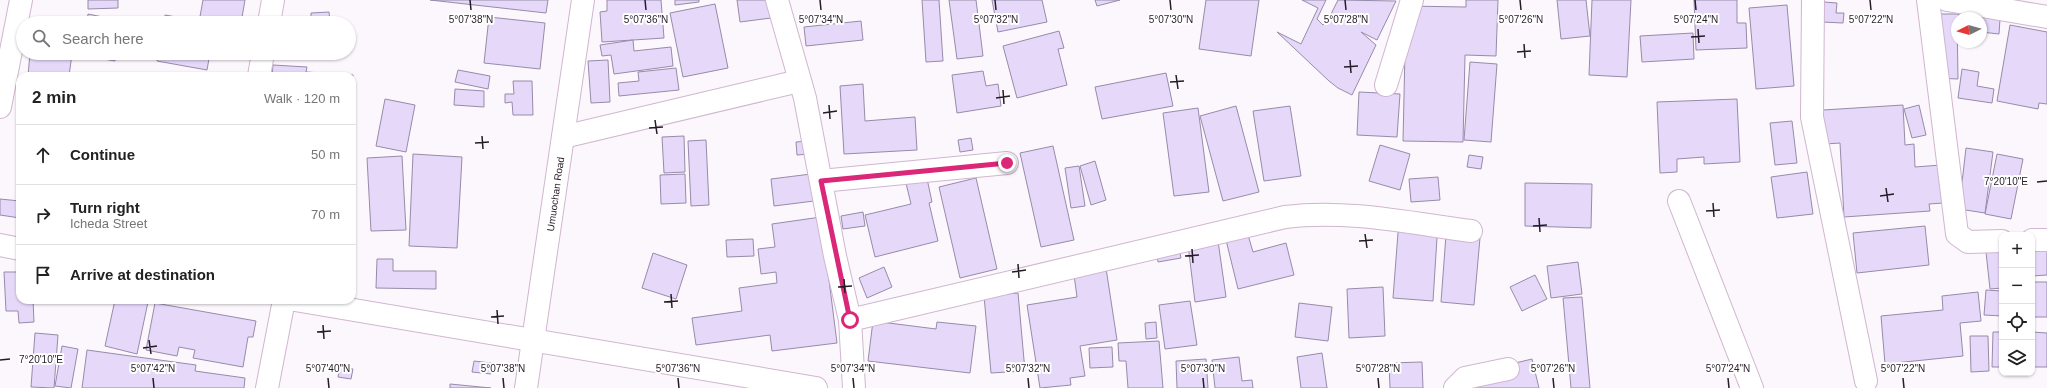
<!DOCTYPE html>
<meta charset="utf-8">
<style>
:root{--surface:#fff;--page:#f2f2f2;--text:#222;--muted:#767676;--line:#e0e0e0}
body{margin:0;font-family:Helvetica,sans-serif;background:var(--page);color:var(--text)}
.controls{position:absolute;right:12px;bottom:12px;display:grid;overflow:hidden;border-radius:8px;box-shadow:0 1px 3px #0004}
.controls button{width:36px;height:36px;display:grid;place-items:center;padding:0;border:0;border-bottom:1px solid var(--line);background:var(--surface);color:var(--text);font:20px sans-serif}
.compass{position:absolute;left:1951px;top:12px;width:36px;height:36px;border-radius:50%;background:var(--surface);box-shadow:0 1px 3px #0004;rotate:265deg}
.stop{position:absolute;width:12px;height:12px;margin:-9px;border:3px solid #db2777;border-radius:50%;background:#fff}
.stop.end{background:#db2777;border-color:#fff;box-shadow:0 1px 4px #0008}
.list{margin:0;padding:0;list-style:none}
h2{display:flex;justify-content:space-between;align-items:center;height:52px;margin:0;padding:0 16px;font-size:17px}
h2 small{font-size:13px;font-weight:400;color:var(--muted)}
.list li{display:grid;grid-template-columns:26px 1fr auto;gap:12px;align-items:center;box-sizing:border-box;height:60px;padding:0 16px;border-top:1px solid var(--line)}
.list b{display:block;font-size:15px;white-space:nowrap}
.list p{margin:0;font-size:13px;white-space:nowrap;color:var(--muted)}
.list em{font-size:13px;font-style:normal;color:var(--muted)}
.icon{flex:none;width:22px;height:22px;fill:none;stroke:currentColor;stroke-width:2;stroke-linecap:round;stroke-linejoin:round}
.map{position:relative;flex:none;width:2047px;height:388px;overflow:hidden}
.search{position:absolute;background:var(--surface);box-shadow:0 1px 3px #0004;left:16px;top:16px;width:340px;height:44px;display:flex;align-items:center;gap:10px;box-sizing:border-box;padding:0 14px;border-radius:22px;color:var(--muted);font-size:15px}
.panel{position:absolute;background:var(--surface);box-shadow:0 1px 3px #0004;left:16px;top:72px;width:340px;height:232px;border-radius:12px}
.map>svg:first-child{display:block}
.building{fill:#e5d8f9;stroke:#978baa}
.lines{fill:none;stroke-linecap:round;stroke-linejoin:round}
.minor-casing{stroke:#d0b6d0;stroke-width:24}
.major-casing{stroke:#d0b6d0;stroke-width:24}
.minor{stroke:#fff;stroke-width:22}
.major{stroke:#fff;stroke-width:22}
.route{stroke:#db2777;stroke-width:5}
.ticks{fill:none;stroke:#261c26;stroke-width:1.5}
.labels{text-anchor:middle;stroke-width:4;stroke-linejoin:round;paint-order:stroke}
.street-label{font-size:10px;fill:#261c26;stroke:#fff}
.ticks-label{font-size:10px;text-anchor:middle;fill:#261c26;stroke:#fff;stroke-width:4;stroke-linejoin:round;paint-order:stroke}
</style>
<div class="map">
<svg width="2047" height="388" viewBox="0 0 2047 388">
<rect width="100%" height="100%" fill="#fcf7fc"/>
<!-- building -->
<g class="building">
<polygon points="88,0 118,0 118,8 88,9"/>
<polygon points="203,0 245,0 241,23 199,22"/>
<polygon points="430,0 548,0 546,13"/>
<polygon points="607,0 661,0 664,38 602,42 600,12 607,11"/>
<polygon points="675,0 699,0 699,2 675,5"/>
<polygon points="737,0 769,0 771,18 740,22"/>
<polygon points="922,0 939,0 943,61 926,62"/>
<polygon points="949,0 976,0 983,56 957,59"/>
<polygon points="992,0 1042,0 1047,22 998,32"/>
<polygon points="1095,0 1120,0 1097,6"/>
<polygon points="1206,0 1259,0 1251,56 1199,49"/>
<polygon points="1302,0 1326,0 1317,19 1323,25 1329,18 1338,0 1396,1 1377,40 1361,32 1376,45 1352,95 1338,88 1329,81 1277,32 1301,44 1318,8"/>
<polygon points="1466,0 1498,0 1496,56 1465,55 1463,142 1403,141 1406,6 1466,7"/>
<polygon points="1557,0 1586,0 1590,36 1561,39"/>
<polygon points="1592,0 1631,0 1627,77 1589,75"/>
<polygon points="1694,0 1737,0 1737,23 1746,23 1747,48 1696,50"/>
<polygon points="1824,2 1837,3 1836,13 1844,13 1843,23 1822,22"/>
<polygon points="715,4 728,68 683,77 670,13"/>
<polygon points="1787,5 1794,86 1756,89 1749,8"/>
<polygon points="329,12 330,23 311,23 311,13"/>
<polygon points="88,14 122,21 122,23 87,23"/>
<polygon points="1936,14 1959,14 1959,18 1957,18 1958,79 1935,78"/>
<polygon points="165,15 209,23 164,23"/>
<polygon points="1972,16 2000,19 1999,34 1981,32 1981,18 1971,18"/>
<polygon points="489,17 545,23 540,69 484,63"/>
<polygon points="861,21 863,40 806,46 804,27"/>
<polygon points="2010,25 2047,32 2047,104 2039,103 2038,109 1997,101"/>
<polygon points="1059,31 1064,48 1058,49 1067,85 1017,98 1003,46"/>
<polygon points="1693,33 1694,59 1642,62 1640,36"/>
<polygon points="633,40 634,51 671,47 673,66 614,74 611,55 602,56 600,45"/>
<polygon points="30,53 72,54 69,76 28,76"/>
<polygon points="81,53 116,53 115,61 81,55"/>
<polygon points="158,53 210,53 207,70 157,61"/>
<polygon points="608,60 610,102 591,103 588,61"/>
<polygon points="1470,62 1497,64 1491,142 1464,140"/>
<polygon points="273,65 307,67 306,72 353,75 352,93 352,76 272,76"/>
<polygon points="676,68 679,90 619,96 618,83 639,81 638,72"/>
<polygon points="1962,69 1979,72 1977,86 1994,89 1992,103 1958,98"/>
<polygon points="458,70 490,76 488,89 455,82"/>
<polygon points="983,71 986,86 998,84 1001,106 957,113 952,75"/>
<polygon points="1166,73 1173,106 1102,119 1095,87"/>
<polygon points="513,81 532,81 533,115 513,115 512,102 505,103 505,94 514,94"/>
<polygon points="863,84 865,121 915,117 917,150 844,154 840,86"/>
<polygon points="455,89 484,91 484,107 454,105"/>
<polygon points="1359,92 1400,94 1397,137 1357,135"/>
<polygon points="385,99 415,105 406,152 376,146"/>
<polygon points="1737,99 1740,162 1704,164 1704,157 1677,159 1677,172 1660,173 1657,102"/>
<polygon points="1903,105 1905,145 1914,144 1915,167 1941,165 1943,203 1929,204 1930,211 1844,217 1840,143 1825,144 1823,110"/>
<polygon points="1919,105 1926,135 1912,138 1904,109"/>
<polygon points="1236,106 1259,192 1223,201 1200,116"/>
<polygon points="1290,106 1301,176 1264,181 1253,111"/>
<polygon points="1198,108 1209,192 1174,196 1163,113"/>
<polygon points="1792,121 1797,163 1775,165 1770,123"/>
<polygon points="684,136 685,172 664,173 662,137"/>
<polygon points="971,138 973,150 960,152 958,140"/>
<polygon points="706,140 709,205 691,206 688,141"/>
<polygon points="809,141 810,154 797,155 796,142"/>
<polygon points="1380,145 1410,154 1400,190 1369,181"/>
<polygon points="1053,146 1074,240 1041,247 1020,153"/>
<polygon points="1966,148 1993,152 1985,213 1959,209"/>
<polygon points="413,154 462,157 457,248 409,246"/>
<polygon points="1997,154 2023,159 2011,219 1985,214"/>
<polygon points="1469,155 1483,157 1481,169 1467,167"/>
<polygon points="402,156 406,230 371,231 367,158"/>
<polygon points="1095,161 1106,200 1091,205 1080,166"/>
<polygon points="1079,166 1085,206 1071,208 1065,168"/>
<polygon points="1807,172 1813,214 1777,218 1771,177"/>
<polygon points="685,174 686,203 661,204 660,175"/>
<polygon points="811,174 814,201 774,206 771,179"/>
<polygon points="926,174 932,202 929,203 938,241 875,257 865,215 911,204 905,179"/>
<polygon points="1438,177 1440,200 1411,202 1409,179"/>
<polygon points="976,178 997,269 960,278 939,187"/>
<polygon points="1525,183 1592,184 1591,228 1525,226"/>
<polygon points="0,199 20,201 20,218 0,215"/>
<polygon points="863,212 865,226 843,229 841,216"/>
<polygon points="821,217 837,343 772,351 770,335 696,345 692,318 742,311 739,288 777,283 776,272 761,274 758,249 775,247 772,224"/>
<polygon points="1399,220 1438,222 1433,301 1393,298"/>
<polygon points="1925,226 1929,265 1857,273 1853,233"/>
<polygon points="1248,235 1253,252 1286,243 1294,275 1238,289 1226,240"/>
<polygon points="1446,235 1480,238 1474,305 1441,302"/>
<polygon points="753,239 754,256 727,257 726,240"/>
<polygon points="2047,239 2047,275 2032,276 2032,240"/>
<polygon points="1218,241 1226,297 1195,302 1188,245"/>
<polygon points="2002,241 2002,288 1990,289 1985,243"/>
<polygon points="1178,243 1181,258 1158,262 1156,247"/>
<polygon points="653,253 687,265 676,299 642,288"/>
<polygon points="1104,255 1117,340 1080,346 1085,376 1070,378 1071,385 1040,388 1027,305 1077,297 1072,260"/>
<polygon points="377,259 393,259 393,271 436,271 436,289 376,288"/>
<polygon points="1578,262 1582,294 1551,298 1547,266"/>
<polygon points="884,267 892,287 867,298 859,278"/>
<polygon points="4,272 20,272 20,300 33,300 34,322 19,323 18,311 6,311"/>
<polygon points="1535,275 1547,299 1522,311 1510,287"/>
<rect x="2032" y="282" width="15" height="35"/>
<polygon points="1383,287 1385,336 1349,338 1347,289"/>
<polygon points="1986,290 2002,291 2002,316 1984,315"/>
<polygon points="1978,292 1981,321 1960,323 1963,356 1885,364 1881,316 1943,310 1942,296"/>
<polygon points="1018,293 1025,371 991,373 984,296"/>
<polygon points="1582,297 1590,388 1571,388 1563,298"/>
<polygon points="115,300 138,300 148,302 137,354 105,346"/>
<polygon points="1190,301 1197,345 1165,349 1159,305"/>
<polygon points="155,303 256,321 253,337 248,337 243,367 193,358 195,350 179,347 177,356 146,350"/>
<polygon points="1299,303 1332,307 1328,341 1295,337"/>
<polygon points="873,321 936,329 937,322 976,326 970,373 868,361"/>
<polygon points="1156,322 1157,338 1146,339 1145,323"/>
<polygon points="1993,332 2002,332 2002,367 1992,367"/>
<polygon points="2032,332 2047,333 2047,367 2032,367"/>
<polygon points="35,333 58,335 54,388 31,387"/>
<polygon points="1970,336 1988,336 1989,371 1971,372"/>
<polygon points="1159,341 1163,388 1128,388 1126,361 1119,361 1118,343"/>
<polygon points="62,346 78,349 71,388 55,386"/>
<polygon points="1112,347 1113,367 1090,368 1089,348"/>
<polygon points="87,350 196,365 195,371 245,378 244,388 82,388"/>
<polygon points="1322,353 1327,388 1301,388 1297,357"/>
<polygon points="1239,357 1242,381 1252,380 1253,388 1215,388 1212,360"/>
<polygon points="1206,359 1208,388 1177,388 1176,361"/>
<polygon points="1532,359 1539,388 1459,388 1457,377"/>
<polygon points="474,361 491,363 491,374 472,372"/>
<polygon points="1422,362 1423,388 1390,388 1389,363"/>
<polygon points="340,366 353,369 351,379 338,377"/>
<polygon points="450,384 491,388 450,388"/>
</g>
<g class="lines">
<defs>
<g id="minor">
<polyline points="777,0 805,98 835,256 850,320 854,388"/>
<polyline points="1813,0 1812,117 1866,381"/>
<polyline points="1928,0 1957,234 1968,242 2002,241"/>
<polyline points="1947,0 2047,17"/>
<polyline points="269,23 273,0"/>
<polyline points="259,76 263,53"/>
<polyline points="1386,85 1412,0"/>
<polyline points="0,107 21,0"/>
<polyline points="563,137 799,81"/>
<polyline points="821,181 1007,163"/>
<polyline points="1679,201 1752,388"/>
<polyline points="2032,240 2047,240"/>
<path d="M 850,320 L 1285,217 C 1346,209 1410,223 1471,231"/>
<polyline points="267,388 284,300"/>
<polyline points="526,388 583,0"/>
<polyline points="1455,388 1465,378 1508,369"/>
</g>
<g id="major">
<polyline points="0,245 20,249"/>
<polyline points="295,300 816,388"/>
</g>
</defs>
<!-- minor casing -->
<use href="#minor" class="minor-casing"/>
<!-- major casing -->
<use href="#major" class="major-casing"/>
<!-- minor -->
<use href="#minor" class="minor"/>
<!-- major -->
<use href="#major" class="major"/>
</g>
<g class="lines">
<!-- route -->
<polyline class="route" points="850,320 821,181 1007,163"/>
</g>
<!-- ticks -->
<path class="ticks" d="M 470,0 L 471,10M 645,0 L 646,10M 820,0 L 821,10M 995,0 L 996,10M 1170,0 L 1171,10M 1345,0 L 1346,10M 1520,0 L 1521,10M 1695,0 L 1696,10M 1870,0 L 1871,10M 1698,29 L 1699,43M 1691,37 L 1705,36M 1524,44 L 1525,58M 1517,52 L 1531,51M 1350,60 L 1351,73M 1344,67 L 1358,66M 1176,75 L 1178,89M 1170,82 L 1184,81M 1003,90 L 1004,104M 996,98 L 1010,96M 829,105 L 830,119M 823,113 L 837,111M 655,120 L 657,134M 649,128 L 663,127M 482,136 L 483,149M 475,143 L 489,142M 2037,182 L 2047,181M 1886,188 L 1888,202M 1880,196 L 1894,194M 1713,203 L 1714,217M 1706,211 L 1720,210M 1539,218 L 1540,232M 1533,226 L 1547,225M 1365,234 L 1367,248M 1359,241 L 1373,240M 1192,249 L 1193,263M 1185,256 L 1199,255M 1018,264 L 1019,278M 1012,272 L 1026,270M 844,279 L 845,293M 838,287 L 852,286M 671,294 L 672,308M 664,302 L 678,301M 497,310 L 498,324M 491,317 L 504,316M 323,325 L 324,339M 317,332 L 331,331M 149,340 L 151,354M 143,348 L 157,346M 0,360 L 10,359M 153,378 L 154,388M 328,378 L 329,388M 503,378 L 504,388M 678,378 L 679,388M 853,378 L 854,388M 1028,378 L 1029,388M 1203,378 L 1204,388M 1378,378 L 1379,388M 1553,378 L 1554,388M 1728,378 L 1729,388M 1903,378 L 1904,388"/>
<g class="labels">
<!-- street labels -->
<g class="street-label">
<text transform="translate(555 194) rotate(-82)" y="4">Umuochan Road</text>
</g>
</g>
<g class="ticks-label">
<text x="471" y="23">5°07'38"N</text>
<text x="646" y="23">5°07'36"N</text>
<text x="821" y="23">5°07'34"N</text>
<text x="996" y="23">5°07'32"N</text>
<text x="1171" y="23">5°07'30"N</text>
<text x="1346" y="23">5°07'28"N</text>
<text x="1521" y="23">5°07'26"N</text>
<text x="1696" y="23">5°07'24"N</text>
<text x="1871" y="23">5°07'22"N</text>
<text x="2006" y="185">7°20'10"E</text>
<text x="41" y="363">7°20'10"E</text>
<text x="153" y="372">5°07'42"N</text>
<text x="328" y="372">5°07'40"N</text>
<text x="503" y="372">5°07'38"N</text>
<text x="678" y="372">5°07'36"N</text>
<text x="853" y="372">5°07'34"N</text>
<text x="1028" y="372">5°07'32"N</text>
<text x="1203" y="372">5°07'30"N</text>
<text x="1378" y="372">5°07'28"N</text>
<text x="1553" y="372">5°07'26"N</text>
<text x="1728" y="372">5°07'24"N</text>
<text x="1903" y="372">5°07'22"N</text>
</g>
</svg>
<div class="controls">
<button>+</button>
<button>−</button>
<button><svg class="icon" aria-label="locate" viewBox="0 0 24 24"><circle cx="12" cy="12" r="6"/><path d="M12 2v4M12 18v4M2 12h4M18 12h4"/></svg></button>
<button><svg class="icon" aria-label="layers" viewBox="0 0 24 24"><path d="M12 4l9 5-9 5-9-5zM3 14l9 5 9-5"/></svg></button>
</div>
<svg class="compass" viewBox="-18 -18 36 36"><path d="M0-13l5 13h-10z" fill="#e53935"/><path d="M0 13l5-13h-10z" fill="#767676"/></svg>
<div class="stop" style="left:850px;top:320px"></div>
<div class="stop end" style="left:1007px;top:163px"></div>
<div class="search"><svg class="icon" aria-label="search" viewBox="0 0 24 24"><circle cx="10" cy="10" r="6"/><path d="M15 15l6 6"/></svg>Search here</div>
<section class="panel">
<h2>2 min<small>Walk · 120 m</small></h2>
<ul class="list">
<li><svg class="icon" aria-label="ahead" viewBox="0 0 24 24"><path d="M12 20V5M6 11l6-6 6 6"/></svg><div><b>Continue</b></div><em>50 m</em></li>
<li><svg class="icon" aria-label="right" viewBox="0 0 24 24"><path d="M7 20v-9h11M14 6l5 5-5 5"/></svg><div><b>Turn right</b><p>Icheda Street</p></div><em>70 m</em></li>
<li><svg class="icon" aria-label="arrive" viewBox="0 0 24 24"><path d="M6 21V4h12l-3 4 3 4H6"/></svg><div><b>Arrive at destination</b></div></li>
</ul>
</section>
</div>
